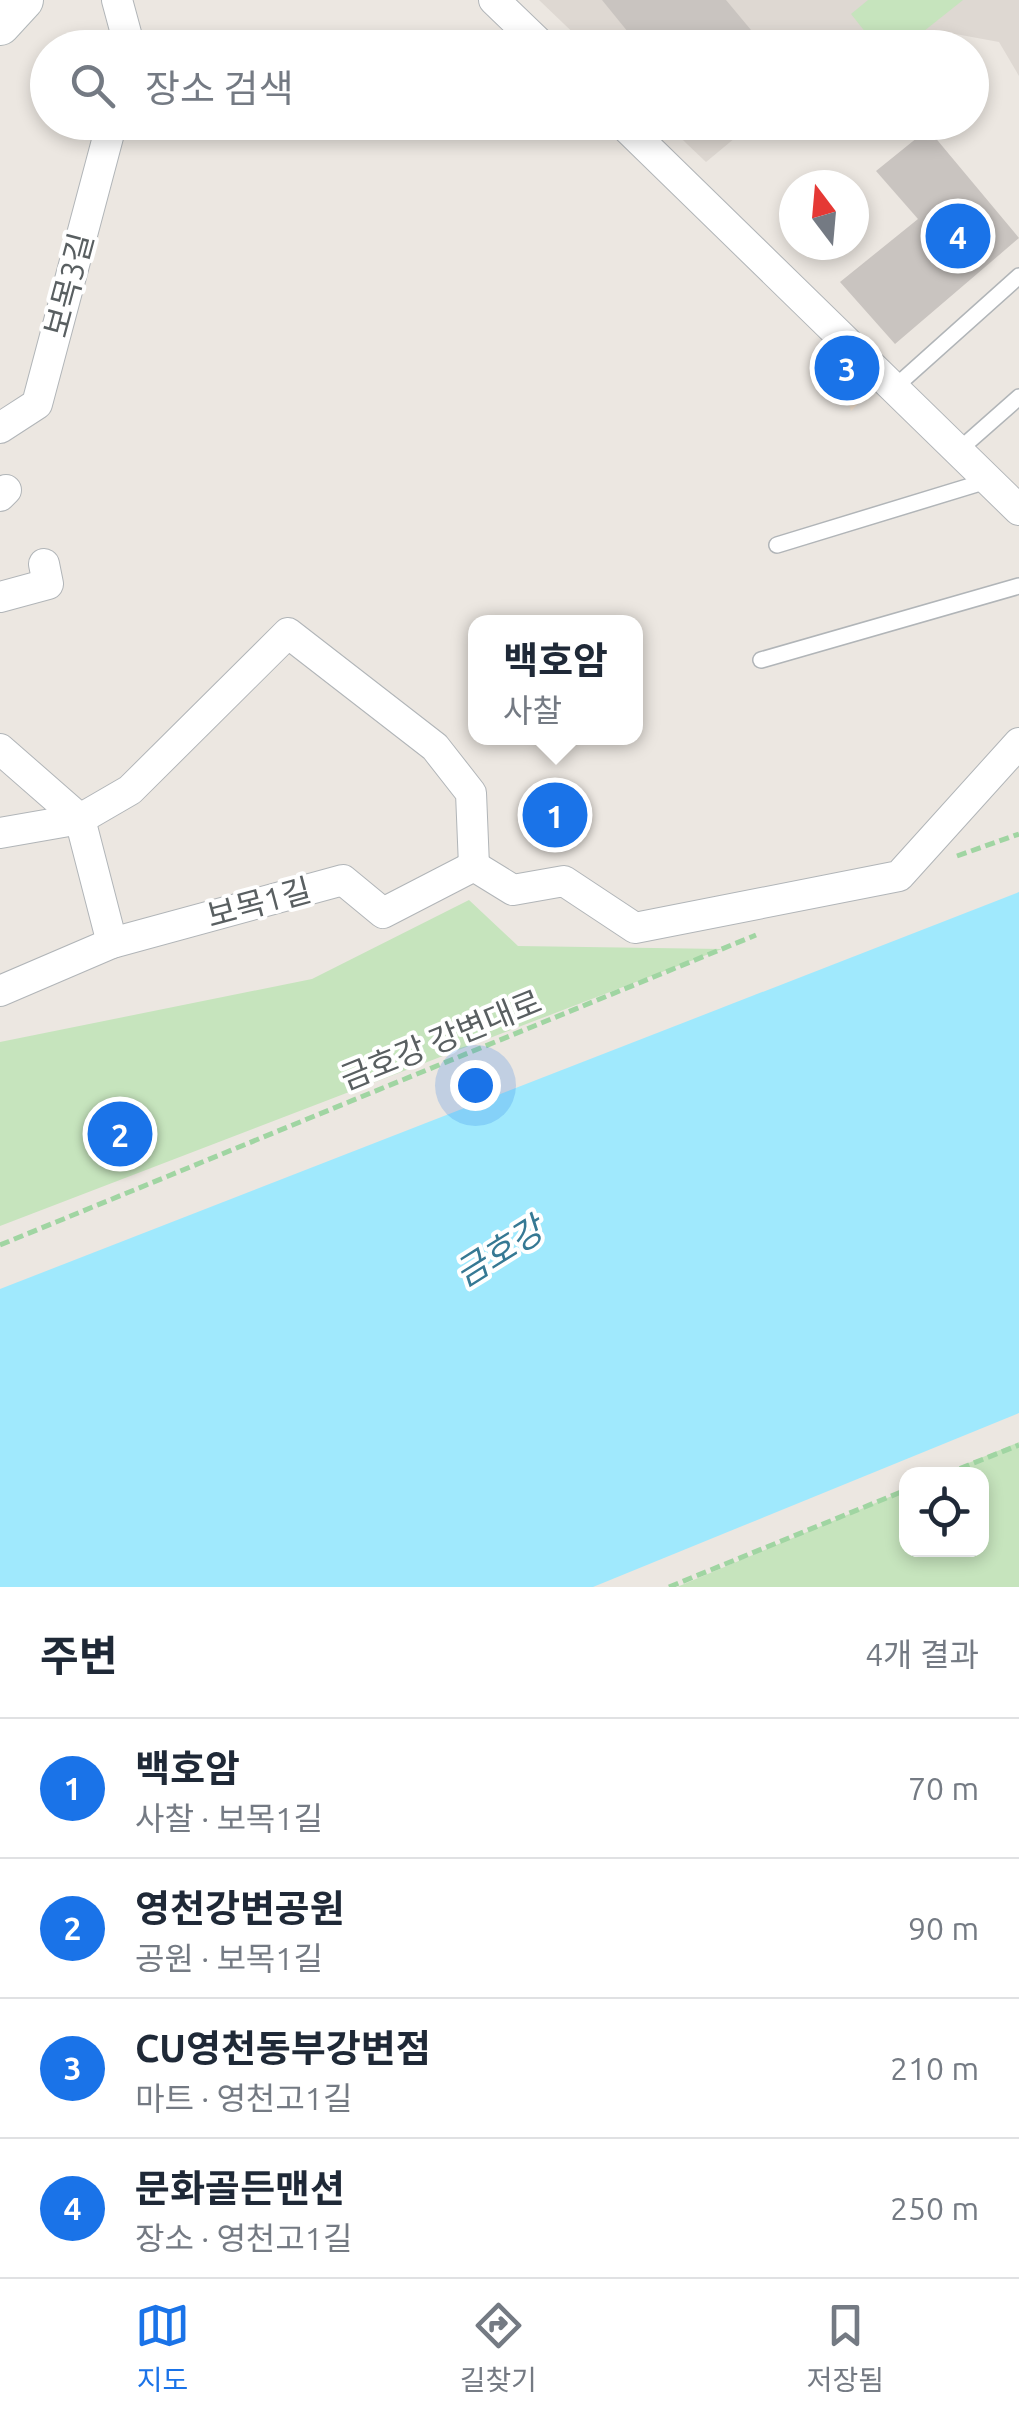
<!DOCTYPE html>
<html lang="ko">
<meta charset="utf-8">
<style>
:root{--surface:#fff;--page:#f6f6f7;--text:#1f2937;--muted:#747a83;--line:#e0e1e3;--accent:#1a73e8}
body{margin:0;font-family:Ubuntu,"Noto Sans KR",sans-serif;background:var(--page);color:var(--text)}
.controls{position:absolute;right:30px;bottom:30px;display:grid;overflow:hidden;border-radius:20px;box-shadow:0 5px 15px #0003}
.controls button{width:90px;height:90px;display:grid;place-items:center;padding:0;border:0;border-bottom:2px solid var(--line);background:var(--surface);color:var(--text);font:50px sans-serif}
.compass{position:absolute;left:779px;top:170px;width:90px;height:90px;border-radius:50%;background:var(--surface);box-shadow:0 5px 15px #0003;rotate:344deg}
.you{position:absolute;left:475px;top:1085px;width:35px;height:35px;margin:-25px;border:8px solid #fff;border-radius:50%;background:#1a73e8;box-shadow:0 0 0 15px #1a73e833}
.badge{display:grid;place-items:center;width:65px;height:65px;border-radius:50%;background:var(--accent);color:#fff;font-size:32px;font-weight:700}
.pin{position:absolute;translate:-50% -50%;border:5px solid #fff;box-shadow:0 2px 10px #0006}
.popup{position:absolute;left:468px;top:615px;width:175px;height:130px;box-sizing:border-box;display:grid;place-content:center;border-radius:20px;background:var(--surface);filter:drop-shadow(0 2px 8px #0005);font-size:32px;white-space:nowrap;color:var(--muted)}
.popup b{font-size:38px;color:var(--text)}
.popup::after{content:'';position:absolute;left:50%;top:100%;margin-left:-20px;border:20px solid transparent;border-top-color:var(--surface)}
.list{margin:0;padding:0;list-style:none}
h2{display:flex;justify-content:space-between;align-items:center;height:130px;margin:0;padding:0 40px;font-size:42px}
h2 small{font-size:32px;font-weight:400;color:var(--muted)}
.list li{display:grid;grid-template-columns:65px 1fr auto;gap:30px;align-items:center;box-sizing:border-box;height:140px;padding:0 40px;border-top:2px solid var(--line)}
.list b{display:block;font-size:38px;white-space:nowrap}
.list p{margin:0;font-size:32px;white-space:nowrap;color:var(--muted)}
.list em{font-size:32px;font-style:normal;color:var(--muted)}
.icon{flex:none;width:55px;height:55px;fill:none;stroke:currentColor;stroke-width:2;stroke-linecap:round;stroke-linejoin:round}
.map{position:relative;flex:none;width:1019px;height:1587px;overflow:hidden}
.search{position:absolute;background:var(--surface);box-shadow:0 5px 15px #0003;left:30px;right:30px;top:30px;height:110px;display:flex;align-items:center;gap:25px;box-sizing:border-box;padding:0 35px;border-radius:55px;color:var(--muted);font-size:38px}
.sheet{height:690px;background:var(--surface)}
nav{display:flex;justify-content:space-around;align-items:center;box-sizing:border-box;height:140px;border-top:2px solid var(--line);background:var(--surface);font-size:28px;color:var(--muted)}
nav a{display:grid;justify-items:center;gap:5px}
nav .on{color:var(--accent)}
.map>svg:first-child{display:block}
.commercial{fill:#fdead5}
.education{fill:#ded8d2}
.green{fill:#c6e4bd}
.water{fill:#a0e9fd}
.building{fill:#c9c4c0}
.lines{fill:none;stroke-linecap:round;stroke-linejoin:round}
.lane-casing{stroke:#b1b5b8;stroke-width:18}
.street-casing{stroke:#b1b5b8;stroke-width:32}
.secondary-casing{stroke:#b0b6b8;stroke-width:42}
.path{stroke:#a0d5a2;stroke-width:5;stroke-dasharray:10 5;stroke-linecap:butt}
.lane{stroke:#fff;stroke-width:15}
.street{stroke:#fff;stroke-width:30}
.secondary{stroke:#fff;stroke-width:40}
.labels{text-anchor:middle;stroke-width:8;stroke-linejoin:round;paint-order:stroke}
.street-label{font-size:32px;fill:#595f61;stroke:#fff}
.water-label{font-size:35px;font-style:italic;fill:#367994;stroke:#fff}
</style>
<div class="map">
<svg width="1019" height="1587" viewBox="0 0 1019 1587">
<rect width="100%" height="100%" fill="#ece7e1"/>
<!-- commercial -->
<polygon class="commercial" points="834,349 876,386 851,411"/>
<!-- education -->
<g class="education">
<polygon points="539,0 1019,0 1019,76 999,42 950,33 933,48 854,47 848,42 841,48 588,47"/>
<polygon points="665,123 753,123 706,162"/>
</g>
<!-- green -->
<g class="green">
<polygon points="868,0 963,0 904,47 878,48 851,14"/>
<polygon points="469,900 518,946 722,949 0,1226 0,1042 312,979"/>
<polygon points="1019,1442 1019,1587 677,1587 906,1490 906,1550 982,1550 982,1474 942,1474"/>
</g>
<!-- water -->
<polygon class="water" points="1019,892 1019,1413 593,1587 0,1587 0,1289"/>
<!-- building -->
<g class="building">
<polygon points="602,0 726,0 751,30 730,48 641,48"/>
<polygon points="928,129 1019,238 895,344 840,282 918,219 876,171"/>
</g>
<g class="lines">
<defs>
<g id="lane">
<polyline points="895,387 1019,276"/>
<polyline points="959,450 1019,397"/>
<polyline points="777,545 990,480"/>
<polyline points="761,660 1019,586"/>
</g>
<g id="street">
<polyline points="117,0 130,48"/>
<polyline points="494,0 544,48"/>
<polyline points="621,122 1019,510"/>
<polyline points="0,428 37,404 112,122"/>
<polyline points="0,496 6,490"/>
<polyline points="0,597 48,584 44,564"/>
<polyline points="0,749 80,819 112,943"/>
<polyline points="0,833 80,819 130,790 288,633 435,747 471,793 474,866"/>
<polyline points="0,991 112,943 343,880 383,913 474,866 513,890 564,881 635,928 899,876 1019,743"/>
</g>
<polyline id="secondary" points="0,25 23,0"/>
</defs>
<!-- lane casing -->
<use href="#lane" class="lane-casing"/>
<!-- street casing -->
<use href="#street" class="street-casing"/>
<!-- secondary casing -->
<use href="#secondary" class="secondary-casing"/>
<!-- path -->
<g class="path">
<polyline points="957,856 1019,834"/>
<polyline points="0,1245 756,935"/>
<polyline points="946,1474 1019,1445"/>
<polyline points="669,1587 906,1490"/>
</g>
<!-- lane -->
<use href="#lane" class="lane"/>
<!-- street -->
<use href="#street" class="street"/>
<!-- secondary -->
<use href="#secondary" class="secondary"/>
</g>
<g class="labels">
<!-- street labels -->
<g class="street-label">
<text transform="translate(69 285) rotate(-75)" y="11">보목3길</text>
<text transform="translate(259 903) rotate(-15)" y="11">보목1길</text>
<text transform="translate(441 1040) rotate(-22)" y="11">금호강 강변대로</text>
</g>
<!-- water labels -->
<g class="water-label">
<text transform="translate(499 1252) rotate(-32)" y="12">금호강</text>
</g>
</g>
</svg>
<div class="controls">
<button><svg class="icon" aria-label="locate" viewBox="0 0 24 24"><circle cx="12" cy="12" r="6"/><path d="M12 2v4M12 18v4M2 12h4M18 12h4"/></svg></button>
</div>
<svg class="compass" viewBox="-18 -18 36 36"><path d="M0-13l5 13h-10z" fill="#e53935"/><path d="M0 13l5-13h-10z" fill="#747a83"/></svg>
<div class="you"></div>
<div class="pin badge" style="left:555px;top:815px">1</div>
<div class="popup"><b>백호암</b>사찰</div>
<div class="pin badge" style="left:120px;top:1134px">2</div>
<div class="pin badge" style="left:847px;top:368px">3</div>
<div class="pin badge" style="left:958px;top:236px">4</div>
<div class="search"><svg class="icon" aria-label="search" viewBox="0 0 24 24"><circle cx="10" cy="10" r="6"/><path d="M15 15l6 6"/></svg>장소 검색</div>
</div>
<section class="sheet">
<h2>주변<small>4개 결과</small></h2>
<ul class="list">
<li><span class="badge">1</span><div><b>백호암</b><p>사찰 · 보목1길</p></div><em>70 m</em></li>
<li><span class="badge">2</span><div><b>영천강변공원</b><p>공원 · 보목1길</p></div><em>90 m</em></li>
<li><span class="badge">3</span><div><b>CU영천동부강변점</b><p>마트 · 영천고1길</p></div><em>210 m</em></li>
<li><span class="badge">4</span><div><b>문화골든맨션</b><p>장소 · 영천고1길</p></div><em>250 m</em></li>
</ul>
</section>
<nav>
<a class="on"><svg class="icon" aria-label="map" viewBox="0 0 24 24"><path d="M3 6l6-2 6 2 6-2v14l-6 2-6-2-6 2zM9 4v14M15 6v14"/></svg>지도</a>
<a><svg class="icon" aria-label="directions" viewBox="0 0 24 24"><path d="M12 3l9 9-9 9-9-9zM9 14v-3h6M13 9l2 2-2 2"/></svg>길찾기</a>
<a><svg class="icon" aria-label="saved" viewBox="0 0 24 24"><path d="M7 4h10v16l-5-4-5 4z"/></svg>저장됨</a>
</nav>
